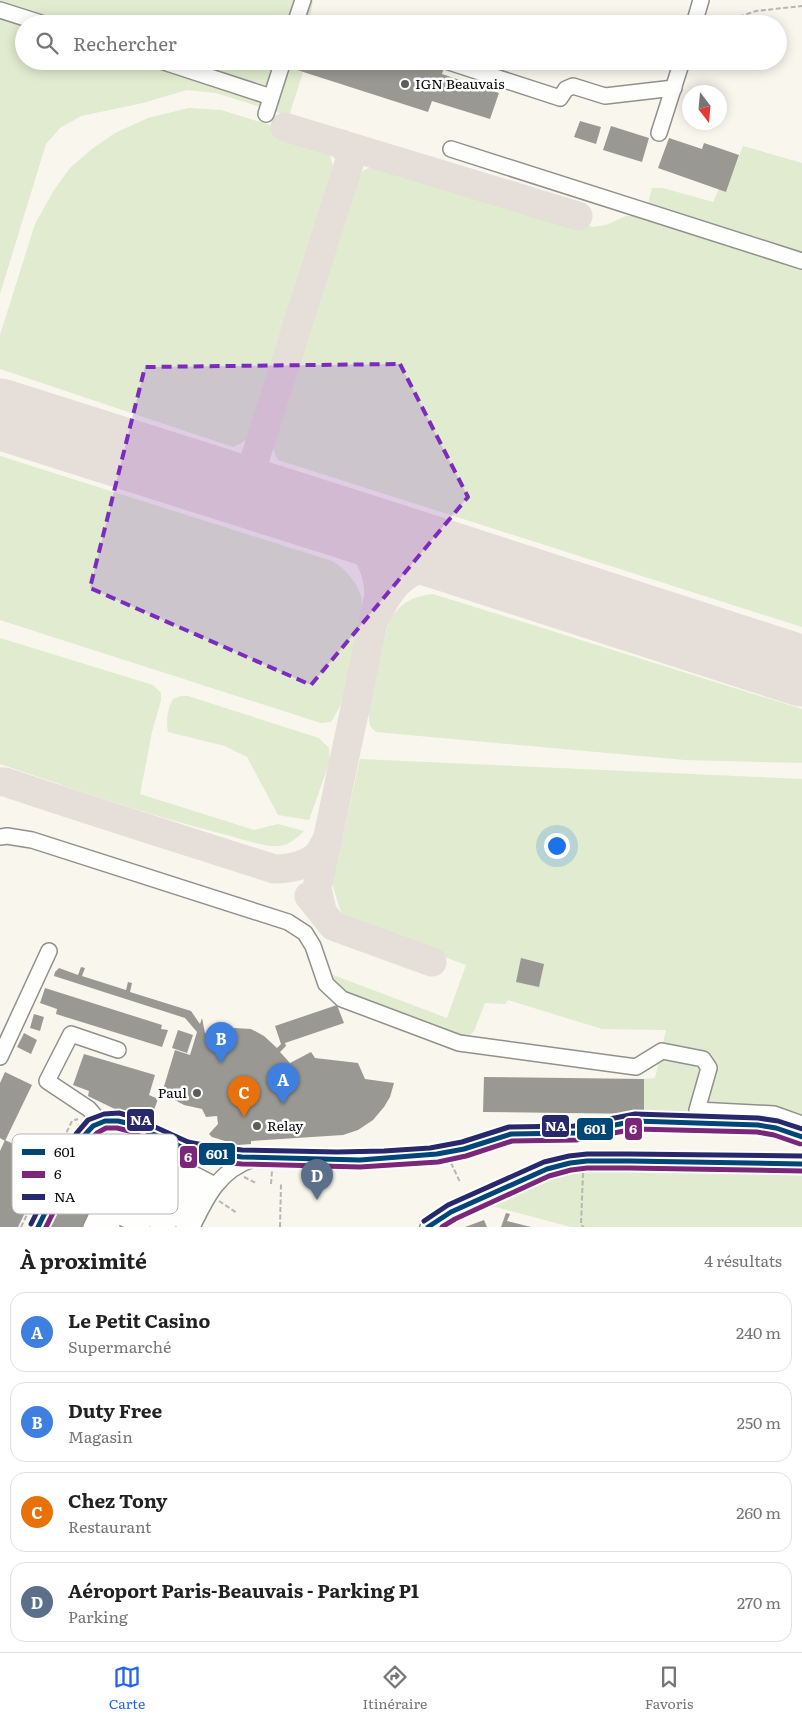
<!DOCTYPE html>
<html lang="fr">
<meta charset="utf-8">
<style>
:root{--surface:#fff;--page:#f2f2f2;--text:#222;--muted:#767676;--line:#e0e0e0;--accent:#2563eb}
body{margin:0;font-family:Literata,serif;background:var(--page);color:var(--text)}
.compass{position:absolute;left:682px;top:85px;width:45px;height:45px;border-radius:50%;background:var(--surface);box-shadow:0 2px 12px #0003;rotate:164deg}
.you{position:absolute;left:556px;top:845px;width:18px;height:18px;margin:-12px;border:4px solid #fff;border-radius:50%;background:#1a73e8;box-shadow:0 0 0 8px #1a73e833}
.badge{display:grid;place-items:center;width:32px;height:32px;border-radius:50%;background:var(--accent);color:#fff;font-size:16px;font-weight:700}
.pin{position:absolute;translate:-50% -41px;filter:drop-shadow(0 1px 2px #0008)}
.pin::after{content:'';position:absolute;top:26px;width:18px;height:15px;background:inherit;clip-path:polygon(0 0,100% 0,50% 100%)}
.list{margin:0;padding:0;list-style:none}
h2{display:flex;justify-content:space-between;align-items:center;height:65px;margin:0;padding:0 20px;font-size:21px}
h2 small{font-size:16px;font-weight:400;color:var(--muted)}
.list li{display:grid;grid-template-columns:32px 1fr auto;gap:15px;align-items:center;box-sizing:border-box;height:80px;margin:0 10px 10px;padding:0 10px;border:1px solid var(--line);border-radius:15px}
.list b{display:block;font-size:19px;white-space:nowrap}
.list p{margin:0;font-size:16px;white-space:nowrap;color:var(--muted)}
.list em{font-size:16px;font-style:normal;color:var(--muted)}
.icon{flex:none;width:28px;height:28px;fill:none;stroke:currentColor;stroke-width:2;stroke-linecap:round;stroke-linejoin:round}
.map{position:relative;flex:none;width:802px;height:1227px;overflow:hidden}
.search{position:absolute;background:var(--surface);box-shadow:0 2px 12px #0003;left:15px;right:15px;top:15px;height:55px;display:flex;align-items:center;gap:12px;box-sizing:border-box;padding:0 18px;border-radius:28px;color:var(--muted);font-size:19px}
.sheet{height:425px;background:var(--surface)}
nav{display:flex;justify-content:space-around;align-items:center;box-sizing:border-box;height:70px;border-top:1px solid var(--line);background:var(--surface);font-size:14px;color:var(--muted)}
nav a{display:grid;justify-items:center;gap:2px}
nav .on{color:var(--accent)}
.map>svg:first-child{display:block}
.green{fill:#e0ebcf}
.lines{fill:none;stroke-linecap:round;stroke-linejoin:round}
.taxiway{stroke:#e6ded8;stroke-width:29}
.runway{stroke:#e6ded8;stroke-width:71}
.building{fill:#9a9893}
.minor-casing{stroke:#91908c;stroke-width:18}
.path{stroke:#b7b6b5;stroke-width:2;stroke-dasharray:5 2.5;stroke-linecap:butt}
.minor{stroke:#fefefc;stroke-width:15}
.bus-1-casing{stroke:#fff;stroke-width:9}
.bus-2-casing{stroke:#fff;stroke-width:9}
.bus-3-casing{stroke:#fff;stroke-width:9}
.bus-1{stroke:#004677;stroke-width:5}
.bus-2{stroke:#7c2679;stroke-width:5}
.bus-3{stroke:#28296c;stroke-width:5}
.marked{fill:#7b2cbf;fill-opacity:0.2;stroke:#7b2cbf;stroke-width:4;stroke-dasharray:10 6;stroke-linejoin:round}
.poi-dot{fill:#5d5d59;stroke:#fff;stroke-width:2}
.labels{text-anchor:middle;stroke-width:5;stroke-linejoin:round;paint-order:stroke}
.poi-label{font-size:14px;fill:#0a0a0a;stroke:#fff;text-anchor:start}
.key{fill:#fff;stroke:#b6b6b6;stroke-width:1}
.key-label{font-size:14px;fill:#0a0a0a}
.line-badge{stroke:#fff;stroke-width:2}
.badge-label{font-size:14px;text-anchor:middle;font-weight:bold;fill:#fff}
</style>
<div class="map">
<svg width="802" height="1227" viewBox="0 0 802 1227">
<rect width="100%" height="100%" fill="#f8f6ed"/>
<!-- green -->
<g class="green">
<polygon points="0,0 313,0 309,24 24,24 24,61 296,61 294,69 303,72 289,116 216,93 187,90 143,103 81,116 60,128 46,144 0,294"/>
<path d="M 189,108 L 221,110 L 270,125 L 283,133 L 328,149 L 334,169 L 331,193 L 261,415 C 253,433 252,439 233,447 L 0,369 L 0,335 L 35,224 L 54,190 L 70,168 L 93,148 L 115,133 L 148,118 Z"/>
<polygon points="743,146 802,163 802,627 278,460 273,449 274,430 345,203 355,178 364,170 376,165 436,179 593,227 606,225 626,216 645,216 652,188 663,188 713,202 719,189 726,192"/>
<path d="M 0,456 L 332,561 C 346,569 356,581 361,596 C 366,609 348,686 342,701 C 339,709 335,715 331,722 L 321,723 L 0,620 Z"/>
<path d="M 433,594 L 802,709 L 802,763 L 685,760 L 376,732 L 370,726 L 368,712 L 389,620 C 402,602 411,597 433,594 Z"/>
<path d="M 0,638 L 153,685 L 161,693 L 161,700 L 152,732 L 140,794 L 254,830 L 278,824 L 304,831 C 297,838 289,845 279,846 C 263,847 239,838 223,834 C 147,815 74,789 0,764 Z"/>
<path d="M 181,696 L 188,696 L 319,738 L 329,748 L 330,761 L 309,820 L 278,815 L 247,757 L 225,746 L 168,732 C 166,719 167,711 173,699 Z"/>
<polygon points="360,759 802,779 802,1131 644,1114 644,1079 655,1078 666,1030 602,1029 508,1000 505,1004 485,1003 474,1031 467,1038 347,995 336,986 333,975 447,1018 466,965 343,919 332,883"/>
<polygon points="604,1167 802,1169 802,1227 571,1227 484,1204 558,1173 569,1170"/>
</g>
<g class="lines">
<!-- taxiway -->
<g class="taxiway">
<polyline points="285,127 578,216"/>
<polyline points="252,468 254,483 261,497"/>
<path d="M 224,485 C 236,481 245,478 252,468 L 351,157 L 342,144"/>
<path d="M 378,613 C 398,570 420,564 465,562"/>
<path d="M 0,782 L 5,782 C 94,812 184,840 274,869 C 289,869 304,866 316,857 C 320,853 324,845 327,840"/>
<polyline points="309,896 333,926 432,962"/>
<path d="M 322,911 L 317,888 L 379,595 C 378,562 364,547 344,523"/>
</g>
<!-- runway -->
<polyline class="runway" points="0,414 344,523 802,671"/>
</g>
<!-- building -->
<g class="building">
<polygon points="296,61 436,61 445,64 442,74 499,93 490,119 432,101 428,112 294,69"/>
<polygon points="580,121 601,127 596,144 574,137"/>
<polygon points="611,126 649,138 642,162 603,150"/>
<polygon points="669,138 702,149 704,143 739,155 726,192 658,168"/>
<polygon points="521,958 544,964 539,987 516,982"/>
<polygon points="81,967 85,968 82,976 126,990 128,982 132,983 130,992 191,1011 200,1024 202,1018 205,1033 235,1028 251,1029 264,1036 277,1048 281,1044 275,1026 337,1005 344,1023 285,1043 286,1046 280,1052 290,1063 311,1052 315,1058 358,1063 365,1079 394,1083 390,1097 384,1107 373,1120 358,1130 343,1135 251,1141 251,1144 238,1145 212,1137 209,1134 218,1124 217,1116 206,1117 202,1109 184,1105 162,1093 175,1050 190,1055 197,1032 185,1018 54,976 55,972 59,968 78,975"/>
<polygon points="45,988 162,1025 161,1029 168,1030 162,1047 56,1014 57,1009 40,1003"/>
<polygon points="34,1014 44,1017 40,1031 30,1028"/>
<polygon points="178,1030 193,1035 187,1053 172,1048"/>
<polygon points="24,1033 37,1040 31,1054 17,1047"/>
<polygon points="84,1054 155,1075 149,1095 158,1099 151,1118 123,1113 88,1096 89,1091 73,1085"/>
<polygon points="5,1072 32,1085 5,1141 0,1138 0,1083"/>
<polygon points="484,1077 644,1079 644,1114 483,1112"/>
<polygon points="5,1140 50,1161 18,1227 0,1227 0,1151"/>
<polygon points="64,1183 96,1197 82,1227 43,1227"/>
<polygon points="506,1213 510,1214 507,1221 531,1227 501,1227"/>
<polygon points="484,1220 487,1227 465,1227"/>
</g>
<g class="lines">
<defs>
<g id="minor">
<polyline points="0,10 44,24"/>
<polyline points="295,24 303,0"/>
<polyline points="694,24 701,0"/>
<polyline points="161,61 271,97"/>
<polyline points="446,61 560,98 566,89 573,86 605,96 674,88"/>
<polyline points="266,114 283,61"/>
<polyline points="659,133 682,61"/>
<polyline points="451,149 802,261"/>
<polyline points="0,837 7,836 32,840 288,922 305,933 313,946 326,984 342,999 459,1043 636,1067 662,1051 703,1059 709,1068 697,1110 774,1114 802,1124"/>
<polyline points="0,1057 49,951"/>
<polyline points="100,1122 89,1109 47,1081 71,1034 118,1050"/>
<polyline points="127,1154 208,1195"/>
<polyline points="122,1165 203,1205"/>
<polyline points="117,1176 198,1215"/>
<polyline points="112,1186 192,1226"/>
<polyline points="106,1197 168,1227"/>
<polyline points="101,1208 142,1227"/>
<polyline points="95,1219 112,1227"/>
<path d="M 38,1227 L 82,1138 C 108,1097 153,1139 186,1149 C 204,1154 223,1156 242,1157 C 304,1159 369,1163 431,1155 C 446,1153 461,1151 475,1146 C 487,1142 499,1136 511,1134 C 532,1131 554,1135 575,1133 C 596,1131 614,1123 635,1121 L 758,1125 L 776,1128 L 802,1137"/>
<polyline points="91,1227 133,1143 215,1185"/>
<path d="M 192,1227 C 206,1198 219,1170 253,1159"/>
<polyline points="428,1227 451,1212 547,1169 570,1163 587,1161 629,1161 802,1164"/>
</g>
</defs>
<!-- minor casing -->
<use href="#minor" class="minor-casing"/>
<!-- path -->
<g class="path">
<polyline points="718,24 756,11 802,6"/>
<polyline points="451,1163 460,1182"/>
<polyline points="583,1173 581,1225 584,1227"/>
<polyline points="244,1177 256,1183"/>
<polyline points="271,1184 272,1171"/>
<polyline points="219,1201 237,1213"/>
<polyline points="21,1227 72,1121 78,1119"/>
<polyline points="280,1227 281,1184"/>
</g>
<!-- minor -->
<use href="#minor" class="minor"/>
<defs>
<g id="bus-1">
<polyline points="38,1227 82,1138 93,1126 105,1121 118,1121 131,1124 186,1149 207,1153 242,1157 360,1160 437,1154 464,1149 511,1134 575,1133 635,1121 758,1125 776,1128 802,1137"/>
<polyline points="428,1227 451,1212 547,1169 570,1163 587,1161 629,1161 802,1164"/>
</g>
<g id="bus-2">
<polyline points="46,1227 88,1142 97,1133 106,1128 117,1128 129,1131 183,1156 206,1161 242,1164 360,1167 438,1162 466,1156 512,1141 576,1140 635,1129 757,1132 774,1135 800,1144"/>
<polyline points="442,1227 455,1219 549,1176 571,1170 587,1168 629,1168 802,1171"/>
</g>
<g id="bus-3">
<polyline points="424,1221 448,1205 544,1162 569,1156 587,1154 629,1154 802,1156"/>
<polyline points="31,1224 76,1134 88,1120 104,1114 119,1113 133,1117 188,1142 208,1146 242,1150 337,1152 384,1151 430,1148 462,1142 509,1127 574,1126 635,1114 758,1118 778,1121 802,1129"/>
</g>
</defs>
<!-- bus-1 casing -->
<use href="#bus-1" class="bus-1-casing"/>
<!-- bus-2 casing -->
<use href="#bus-2" class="bus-2-casing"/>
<!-- bus-3 casing -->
<use href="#bus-3" class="bus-3-casing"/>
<!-- bus-1 -->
<use href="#bus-1" class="bus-1"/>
<!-- bus-2 -->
<use href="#bus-2" class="bus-2"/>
<!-- bus-3 -->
<use href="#bus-3" class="bus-3"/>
</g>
<!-- marked area -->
<path class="marked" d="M 400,364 L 468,497 L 311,685 L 90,588 L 145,367 Z"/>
<!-- markers -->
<g class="poi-dot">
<circle cx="405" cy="84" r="5"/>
<circle cx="197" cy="1093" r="5"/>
<circle cx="257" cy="1126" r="5"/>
</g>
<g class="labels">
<!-- poi labels -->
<g class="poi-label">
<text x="415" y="89">IGN Beauvais</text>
<text x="187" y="1098" text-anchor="end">Paul</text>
<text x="267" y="1131">Relay</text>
</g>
</g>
<!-- legend -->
<rect x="12" y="1134" width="166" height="80" rx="8" class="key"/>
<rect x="22" y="1149" width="23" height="6" fill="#004677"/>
<rect x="22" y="1171" width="23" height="7" fill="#7c2679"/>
<rect x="22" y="1194" width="23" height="6" fill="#28296c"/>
<g class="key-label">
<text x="54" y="1157">601</text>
<text x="54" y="1179">6</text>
<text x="54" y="1202">NA</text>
</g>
<g class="line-badge">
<rect x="126" y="1108" width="29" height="24" rx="5" fill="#28296c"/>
<rect x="541" y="1114" width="29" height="24" rx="5" fill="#28296c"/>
<rect x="576" y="1117" width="38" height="24" rx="5" fill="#004677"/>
<rect x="624" y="1117" width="19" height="24" rx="5" fill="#7c2679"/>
<rect x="198" y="1142" width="38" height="24" rx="5" fill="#004677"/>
<rect x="179" y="1145" width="19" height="24" rx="5" fill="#7c2679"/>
</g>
<g class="badge-label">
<text x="141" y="1125">NA</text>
<text x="556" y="1131">NA</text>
<text x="595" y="1134">601</text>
<text x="633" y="1134">6</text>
<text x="217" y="1159">601</text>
<text x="188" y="1162">6</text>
</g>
</svg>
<svg class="compass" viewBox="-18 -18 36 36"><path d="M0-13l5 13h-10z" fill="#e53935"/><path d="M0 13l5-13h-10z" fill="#767676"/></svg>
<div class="you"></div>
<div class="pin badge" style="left:283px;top:1104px;background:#3f7fe0">A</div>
<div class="pin badge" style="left:221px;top:1063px;background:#3f7fe0">B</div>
<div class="pin badge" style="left:244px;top:1117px;background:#e8710a">C</div>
<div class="pin badge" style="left:317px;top:1200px;background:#5c6f8a">D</div>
<div class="search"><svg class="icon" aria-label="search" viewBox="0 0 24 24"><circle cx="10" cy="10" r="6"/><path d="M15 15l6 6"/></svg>Rechercher</div>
</div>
<section class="sheet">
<h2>À proximité<small>4 résultats</small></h2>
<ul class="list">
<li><span class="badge" style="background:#3f7fe0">A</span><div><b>Le Petit Casino</b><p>Supermarché</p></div><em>240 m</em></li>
<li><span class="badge" style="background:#3f7fe0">B</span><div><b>Duty Free</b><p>Magasin</p></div><em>250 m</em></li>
<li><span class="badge" style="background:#e8710a">C</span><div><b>Chez Tony</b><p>Restaurant</p></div><em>260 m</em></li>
<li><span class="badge" style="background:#5c6f8a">D</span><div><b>Aéroport Paris-Beauvais - Parking P1</b><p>Parking</p></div><em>270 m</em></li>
</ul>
</section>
<nav>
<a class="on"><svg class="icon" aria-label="map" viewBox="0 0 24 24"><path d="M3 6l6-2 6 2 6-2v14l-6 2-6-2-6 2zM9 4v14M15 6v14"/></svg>Carte</a>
<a><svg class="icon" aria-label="directions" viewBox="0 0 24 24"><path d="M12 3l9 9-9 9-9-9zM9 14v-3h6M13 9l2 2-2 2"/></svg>Itinéraire</a>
<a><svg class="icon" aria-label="saved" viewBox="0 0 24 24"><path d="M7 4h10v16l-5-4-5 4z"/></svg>Favoris</a>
</nav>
